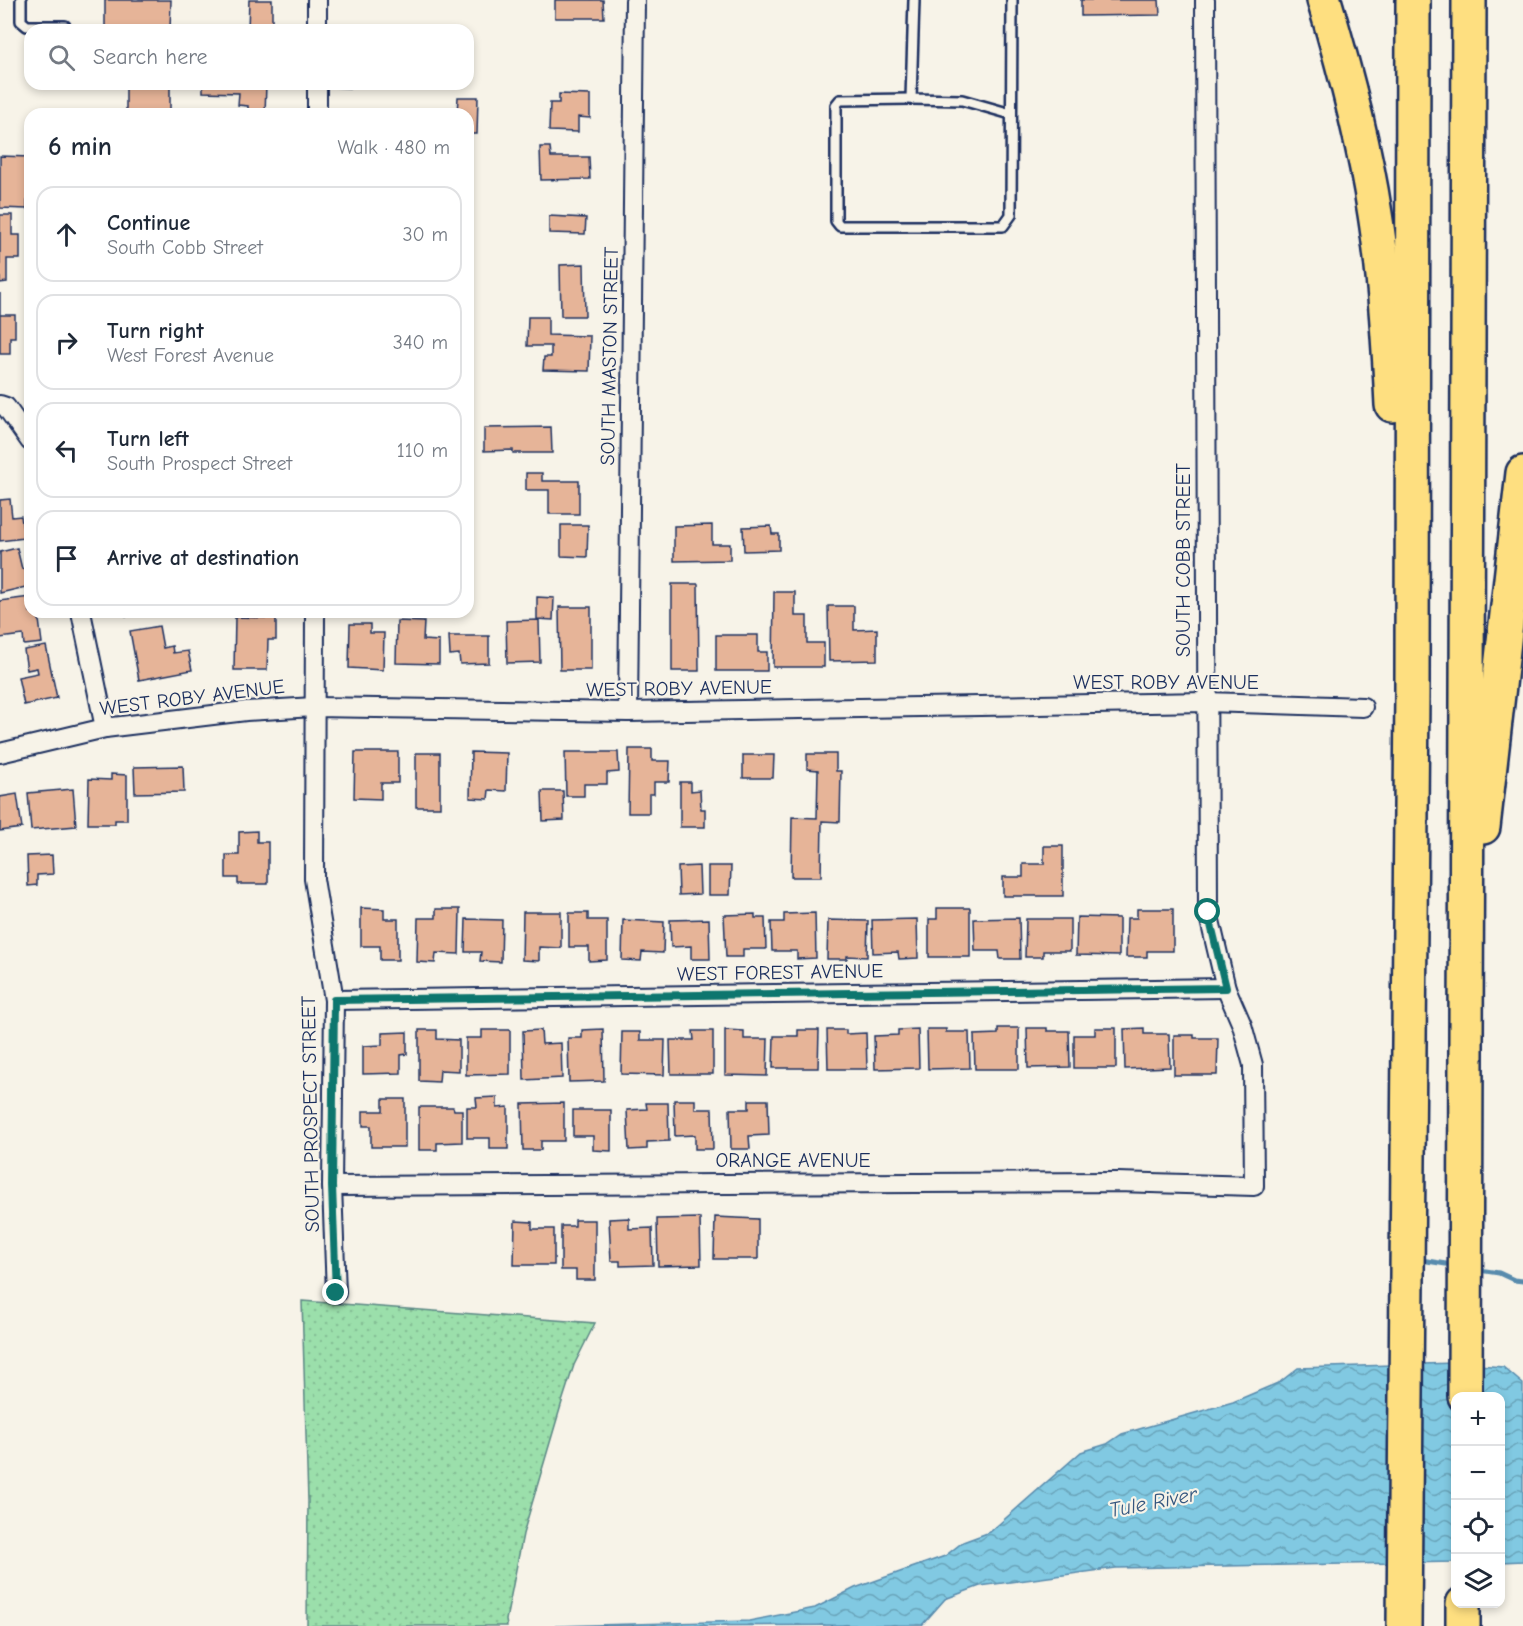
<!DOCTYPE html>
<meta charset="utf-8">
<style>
:root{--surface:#fff;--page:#f6f6f7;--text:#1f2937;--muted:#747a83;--line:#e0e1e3}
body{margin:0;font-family:"Comic Neue",sans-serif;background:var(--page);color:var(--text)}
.controls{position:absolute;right:18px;bottom:18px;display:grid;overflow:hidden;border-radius:12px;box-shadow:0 3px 9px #0003}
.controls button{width:54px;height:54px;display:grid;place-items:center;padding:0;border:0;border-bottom:2px solid var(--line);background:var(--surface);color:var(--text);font:30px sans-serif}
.stop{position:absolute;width:18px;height:18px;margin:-14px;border:4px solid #0f766e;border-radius:50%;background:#fff}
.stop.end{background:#0f766e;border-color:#fff;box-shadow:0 2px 6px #0008}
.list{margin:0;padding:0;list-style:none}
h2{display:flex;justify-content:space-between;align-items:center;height:78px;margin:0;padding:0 24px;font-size:26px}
h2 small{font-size:20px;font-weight:400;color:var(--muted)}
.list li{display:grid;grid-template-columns:39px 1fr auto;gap:18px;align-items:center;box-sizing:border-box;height:96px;margin:0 12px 12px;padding:0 12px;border:2px solid var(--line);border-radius:18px}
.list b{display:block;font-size:22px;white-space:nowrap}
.list p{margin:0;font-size:20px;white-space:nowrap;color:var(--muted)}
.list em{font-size:20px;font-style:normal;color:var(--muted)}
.icon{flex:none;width:33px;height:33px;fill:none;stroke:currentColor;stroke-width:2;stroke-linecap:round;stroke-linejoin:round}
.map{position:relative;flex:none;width:1523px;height:1626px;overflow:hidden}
.search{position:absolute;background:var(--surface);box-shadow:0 3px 9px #0003;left:24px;top:24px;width:450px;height:66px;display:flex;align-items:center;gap:15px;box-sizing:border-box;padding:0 21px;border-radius:18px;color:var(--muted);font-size:22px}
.panel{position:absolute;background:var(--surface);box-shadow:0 3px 9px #0003;left:24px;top:108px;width:450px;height:510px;border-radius:18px}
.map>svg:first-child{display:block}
.grass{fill:url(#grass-dots);stroke:#5b8784;stroke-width:1.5}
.water{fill:url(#water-waves);stroke:#588bad;stroke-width:1.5}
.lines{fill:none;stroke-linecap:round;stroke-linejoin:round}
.stream{stroke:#588bad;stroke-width:5}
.building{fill:#e6b498;stroke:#1b2f5e;stroke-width:1.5}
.lane-casing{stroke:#1b2f5e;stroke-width:14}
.street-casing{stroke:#1b2f5e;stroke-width:22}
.highway-casing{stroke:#1b2f5e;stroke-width:38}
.lane{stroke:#f7f3e8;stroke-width:9}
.street{stroke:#f7f3e8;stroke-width:18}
.highway{stroke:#fedf80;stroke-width:33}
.route{stroke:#0f766e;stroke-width:8}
.labels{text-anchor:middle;stroke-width:4.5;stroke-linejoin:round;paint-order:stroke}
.street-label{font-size:20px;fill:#1b2f5e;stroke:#f7f3e8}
.water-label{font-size:21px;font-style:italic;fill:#34567f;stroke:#f7f3e8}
</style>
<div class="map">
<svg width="1523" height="1626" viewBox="0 0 1523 1626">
<defs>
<pattern id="grass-dots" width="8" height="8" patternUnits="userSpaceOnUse" patternTransform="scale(1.5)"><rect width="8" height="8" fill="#9bdfab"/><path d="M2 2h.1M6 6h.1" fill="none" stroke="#85c096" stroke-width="1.8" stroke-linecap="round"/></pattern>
<pattern id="water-waves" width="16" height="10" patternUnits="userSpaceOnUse" patternTransform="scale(1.5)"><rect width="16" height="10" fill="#81c9e2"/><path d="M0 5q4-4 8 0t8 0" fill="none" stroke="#69a4ba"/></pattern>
</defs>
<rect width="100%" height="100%" fill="#f7f3e8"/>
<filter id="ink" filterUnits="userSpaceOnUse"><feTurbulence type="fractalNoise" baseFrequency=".0167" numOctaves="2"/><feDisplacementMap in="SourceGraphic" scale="12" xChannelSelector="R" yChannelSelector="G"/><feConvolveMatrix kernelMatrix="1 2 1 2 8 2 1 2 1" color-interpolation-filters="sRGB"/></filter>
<g filter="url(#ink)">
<!-- grass -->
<polygon class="grass" points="302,1301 595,1323 574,1365 562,1402 523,1534 506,1620 507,1626 307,1626 308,1501"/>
<!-- water -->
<polygon class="water" points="1454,1363 1503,1367 1523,1384 1523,1561 1501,1562 1500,1396 1456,1396 1455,1562 1116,1568 980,1586 945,1599 922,1625 555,1626 749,1621 815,1608 855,1588 945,1556 963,1542 990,1532 1081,1452 1107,1444 1122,1434 1233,1402 1280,1382 1298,1368"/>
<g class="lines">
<!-- stream -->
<g class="stream">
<polyline points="1421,1260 1452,1265"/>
<polyline points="1479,1270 1499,1273 1514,1280 1523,1281"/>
</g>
</g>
<!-- building -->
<g class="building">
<polygon points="105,0 171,0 170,30 105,30"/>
<polygon points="249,0 272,0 272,30 248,30"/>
<polygon points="555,0 603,0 604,18 555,18"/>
<polygon points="1081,0 1159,0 1160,15 1081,16"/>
<rect x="126" y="84" width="44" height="30"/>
<polygon points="203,84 266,84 265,114 248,114 248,106 238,105 239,93 203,92"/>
<polygon points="330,84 351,84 351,88 330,87"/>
<polygon points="559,94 590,95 590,118 578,117 578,132 549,131 550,103 559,103"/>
<polygon points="458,97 478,97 477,134 468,134 468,114 457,114"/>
<polygon points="540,147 550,147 551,157 589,157 590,179 541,180"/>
<polygon points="0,156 30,157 30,200 27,200 27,209 0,208"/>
<polygon points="0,215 12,215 12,235 20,235 20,259 7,259 7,282 0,283"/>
<polygon points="549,216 586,218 585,234 549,233"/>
<polygon points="584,264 585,316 561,316 560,265"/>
<polygon points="0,293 0,315 15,315 15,337 10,337 10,354 0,354"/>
<polygon points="528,317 548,317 548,335 590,336 589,371 543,370 544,357 551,357 551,346 527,346"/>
<polygon points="551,427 552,453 513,453 513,450 484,451 484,428"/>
<polygon points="526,473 542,473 542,481 579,481 579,514 549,514 549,490 526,490"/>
<polygon points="10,499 12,517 21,516 24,538 0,541 0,500"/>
<polygon points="561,525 588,525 587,557 561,556"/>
<polygon points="712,525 712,544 730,544 730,560 674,561 674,526"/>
<polygon points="771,526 772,534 779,534 779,550 744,551 743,527"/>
<polygon points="17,548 22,569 30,567 30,586 0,593 0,552"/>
<rect x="468" y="576" width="3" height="23"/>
<polygon points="672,584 698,584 699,671 672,671"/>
<polygon points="774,592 795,592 795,616 807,616 807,643 824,643 824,667 773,667"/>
<polygon points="30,597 30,612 38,612 42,643 24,645 23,635 0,638 0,601"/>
<polygon points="537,597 554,598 553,620 537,619"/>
<polygon points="828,606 854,606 854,630 877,629 877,660 829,661"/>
<polygon points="559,607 591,607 591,670 560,670"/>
<polygon points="125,612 150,612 150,613 126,616"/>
<rect x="212" y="612" width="33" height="3"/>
<polygon points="235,617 276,618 276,640 268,640 267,670 234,670"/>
<polygon points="539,620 540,662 507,663 506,621"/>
<polygon points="397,621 424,622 423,640 439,641 439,664 396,663"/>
<polygon points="350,624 370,624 370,633 384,633 383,670 349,668"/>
<polygon points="159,626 163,648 172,646 173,653 188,651 192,670 139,680 130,631"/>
<polygon points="716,635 758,635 758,652 767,652 767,671 716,671"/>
<polygon points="449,636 489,636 489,663 460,664 459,654 450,655"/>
<polygon points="46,646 57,698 24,705 18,677 38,673 37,668 27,670 24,650"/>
<polygon points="629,749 652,749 652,761 670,761 669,782 654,782 654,794 649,794 649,813 628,813"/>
<polygon points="355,752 398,752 398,783 381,783 381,799 354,798"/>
<polygon points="471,752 507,753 506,791 489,790 488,799 470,798"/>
<polygon points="565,752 618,752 619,772 607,773 607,784 584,784 584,796 566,796"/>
<rect x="416" y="753" width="24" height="54"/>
<polygon points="807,754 836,754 836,771 841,771 840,822 822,821 821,877 791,877 792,817 817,818 818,770 807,769"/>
<polygon points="743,755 774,755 773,778 743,778"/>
<polygon points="183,766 184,792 135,793 134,767"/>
<polygon points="111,774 127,775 127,820 115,820 115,824 88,824 89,779 111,780"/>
<polygon points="680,782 691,782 691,791 700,790 701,809 705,809 705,827 680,827"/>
<polygon points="73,789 76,826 31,830 28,793"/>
<polygon points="542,791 563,791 564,820 543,821"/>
<polygon points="17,794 22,828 0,831 0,797"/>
<polygon points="257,831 257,842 268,842 268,884 238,884 238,878 226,878 226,855 239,855 239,832"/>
<polygon points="1044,846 1063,846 1063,896 1003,896 1003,877 1023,877 1023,864 1044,864"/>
<polygon points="52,855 53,874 37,875 37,885 28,886 27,856"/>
<polygon points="699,866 700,894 679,895 678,867"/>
<polygon points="708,866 731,866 730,895 708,895"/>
<polygon points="361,908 384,909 384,919 398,919 398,960 380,960 380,946 361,946"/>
<polygon points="937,908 970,908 970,957 929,957 929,919 937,919"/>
<polygon points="436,909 460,909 459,954 436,953 435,963 417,962 418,918 436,918"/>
<polygon points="1137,909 1173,909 1173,951 1147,951 1147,957 1126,957 1127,918 1137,918"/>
<polygon points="523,912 561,912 561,948 539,947 539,961 522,960"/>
<polygon points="569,913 588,913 588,920 607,920 607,960 589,961 589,947 569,947"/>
<polygon points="815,913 816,958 797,959 797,951 772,951 771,922 784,922 784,914"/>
<polygon points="755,914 755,918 765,918 766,949 743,949 743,957 726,957 724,915"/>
<polygon points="1077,917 1119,918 1119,956 1076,955"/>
<polygon points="1019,918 1020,959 1000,959 999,951 975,951 974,919"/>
<polygon points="466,919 502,920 501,962 480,961 481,952 465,952"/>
<polygon points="709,919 710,959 691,959 691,946 671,947 670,920"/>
<polygon points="917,919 918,958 899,959 898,952 873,953 872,920"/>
<polygon points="1026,919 1070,919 1070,951 1043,951 1043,957 1025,957"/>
<polygon points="623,920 664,922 663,953 642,952 641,961 622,960"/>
<polygon points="828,920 868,921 867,957 847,956 847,959 827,959"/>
<polygon points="998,1028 1019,1028 1019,1069 975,1069 974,1035 998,1034"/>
<polygon points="1027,1028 1047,1028 1047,1031 1069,1031 1070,1067 1028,1068"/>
<polygon points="1095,1028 1116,1028 1116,1068 1074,1068 1074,1035 1095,1035"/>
<polygon points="1144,1028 1144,1034 1169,1034 1170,1067 1125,1069 1124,1029"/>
<polygon points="603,1029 604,1081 569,1082 568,1038 582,1038 582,1030"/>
<polygon points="918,1029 919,1068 875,1069 874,1036 898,1035 898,1030"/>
<polygon points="927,1029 946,1029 946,1032 969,1032 970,1068 928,1069"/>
<polygon points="419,1030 437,1030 437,1039 459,1040 459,1071 440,1070 439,1082 419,1081"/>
<polygon points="482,1030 510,1030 510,1074 466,1075 466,1038 482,1038"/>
<polygon points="541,1030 542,1044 561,1043 562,1078 524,1080 523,1031"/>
<polygon points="725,1030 744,1031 744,1039 768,1039 767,1076 725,1075"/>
<polygon points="798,1030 819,1030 818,1068 773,1068 774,1036 798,1036"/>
<polygon points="827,1030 846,1030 846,1034 866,1033 867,1069 828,1069"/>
<polygon points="693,1031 713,1031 713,1074 671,1074 670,1040 694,1040"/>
<polygon points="407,1032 407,1054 401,1055 401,1073 363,1074 363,1046 382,1045 382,1033"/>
<polygon points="622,1032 640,1032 640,1040 665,1040 664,1075 621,1074"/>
<polygon points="1174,1035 1194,1035 1194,1038 1218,1038 1217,1075 1174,1075"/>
<polygon points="497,1097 497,1108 508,1107 508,1149 490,1149 490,1138 467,1138 467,1107 477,1107 476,1098"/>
<polygon points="383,1099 405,1099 405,1147 371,1147 371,1126 363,1126 363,1111 383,1111"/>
<polygon points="674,1100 695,1100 695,1109 712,1109 713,1149 695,1149 695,1135 675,1136"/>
<polygon points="749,1100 768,1100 769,1135 749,1136 750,1149 731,1149 730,1109 749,1109"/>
<polygon points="564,1103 564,1141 541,1141 541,1150 523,1150 522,1104"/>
<polygon points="646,1103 668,1103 669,1141 647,1142 647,1149 629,1150 627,1110 647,1109"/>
<polygon points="419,1107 453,1107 454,1110 462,1110 462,1142 437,1143 437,1150 419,1150"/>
<polygon points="573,1110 611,1110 611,1151 593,1150 593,1136 573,1136"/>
<polygon points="715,1217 758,1219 758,1259 714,1259"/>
<polygon points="629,1218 629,1229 652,1228 653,1265 620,1266 620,1261 611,1261 609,1219"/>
<polygon points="700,1218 701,1265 658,1266 657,1219"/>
<polygon points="575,1220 595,1220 595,1280 576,1280 576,1270 561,1270 561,1226 575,1226"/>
<polygon points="515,1221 532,1222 532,1229 554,1229 554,1265 514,1265"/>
</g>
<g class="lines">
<defs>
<g id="lane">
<polyline points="21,0 21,21 27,26 65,26"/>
<polyline points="914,0 911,99 962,100 1011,114"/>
<polyline points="911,99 840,100 836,105 836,221 840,226 1003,226 1011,215 1012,0"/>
</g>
<g id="street">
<polyline points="317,30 317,0"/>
<polyline points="317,114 317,84"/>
<polyline points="0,405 6,407 30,441"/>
<polyline points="81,612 105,728"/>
<polyline points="315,612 314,879 334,1000 332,1186 336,1293"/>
<polyline points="628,712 635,0"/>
<polyline points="0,753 105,728 246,711 314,707 628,712 1206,702 1363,707"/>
<polyline points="334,1000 1226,988"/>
<polyline points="332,1186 1117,1182 1254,1186 1253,1065 1242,1025 1226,988 1208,912 1205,0"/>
</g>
<g id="highway">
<path d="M 1324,0 C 1345,70 1364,141 1375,214 C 1385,277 1389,341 1392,405"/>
<polyline points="1483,827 1523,473"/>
<polyline points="1465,1396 1469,0"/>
<polyline points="1404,1626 1412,693 1413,0"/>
<polyline points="1463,1626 1463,1604"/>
</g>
</defs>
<!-- lane casing -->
<use href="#lane" class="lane-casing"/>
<!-- street casing -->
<use href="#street" class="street-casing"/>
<!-- highway casing -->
<use href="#highway" class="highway-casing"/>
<!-- lane -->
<use href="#lane" class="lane"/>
<!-- street -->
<use href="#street" class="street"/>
<!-- highway -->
<use href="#highway" class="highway"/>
</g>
</g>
<g class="lines" filter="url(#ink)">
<!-- route -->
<polyline class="route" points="336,1293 332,1186 334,1000 1226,988 1208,912"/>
</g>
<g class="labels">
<!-- street labels -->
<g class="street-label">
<text transform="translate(609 356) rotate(-89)" y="7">SOUTH MASTON STREET</text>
<text transform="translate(1183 560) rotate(-90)" y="7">SOUTH COBB STREET</text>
<text x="1166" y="689">WEST ROBY AVENUE</text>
<text transform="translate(679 688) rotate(-1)" y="7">WEST ROBY AVENUE</text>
<text transform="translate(192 697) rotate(-7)" y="7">WEST ROBY AVENUE</text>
<text transform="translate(780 972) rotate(-1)" y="7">WEST FOREST AVENUE</text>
<text transform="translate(310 1114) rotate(-91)" y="7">SOUTH PROSPECT STREET</text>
<text x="793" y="1167">ORANGE AVENUE</text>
</g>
<!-- water labels -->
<g class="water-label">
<text transform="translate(1153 1502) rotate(-11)" y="7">Tule River</text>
</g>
</g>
</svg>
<div class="controls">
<button>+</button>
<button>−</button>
<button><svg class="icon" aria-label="locate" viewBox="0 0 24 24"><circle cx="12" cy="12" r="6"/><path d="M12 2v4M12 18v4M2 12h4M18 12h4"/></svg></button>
<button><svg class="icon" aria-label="layers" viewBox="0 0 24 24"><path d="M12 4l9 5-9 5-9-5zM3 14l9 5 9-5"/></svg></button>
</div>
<div class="stop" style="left:1208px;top:912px"></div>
<div class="stop end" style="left:336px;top:1293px"></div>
<div class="search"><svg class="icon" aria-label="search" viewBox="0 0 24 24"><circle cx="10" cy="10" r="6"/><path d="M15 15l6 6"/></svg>Search here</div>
<section class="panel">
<h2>6 min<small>Walk · 480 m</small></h2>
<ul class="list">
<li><svg class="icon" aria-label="ahead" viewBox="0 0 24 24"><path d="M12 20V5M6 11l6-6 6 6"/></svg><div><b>Continue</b><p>South Cobb Street</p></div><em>30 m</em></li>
<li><svg class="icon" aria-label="right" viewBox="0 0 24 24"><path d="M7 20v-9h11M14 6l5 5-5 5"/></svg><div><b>Turn right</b><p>West Forest Avenue</p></div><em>340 m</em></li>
<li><svg class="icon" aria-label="left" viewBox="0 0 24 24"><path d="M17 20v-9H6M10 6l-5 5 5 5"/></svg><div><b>Turn left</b><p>South Prospect Street</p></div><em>110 m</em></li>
<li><svg class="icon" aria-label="arrive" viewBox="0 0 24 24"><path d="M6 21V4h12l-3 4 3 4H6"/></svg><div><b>Arrive at destination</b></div></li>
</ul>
</section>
</div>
